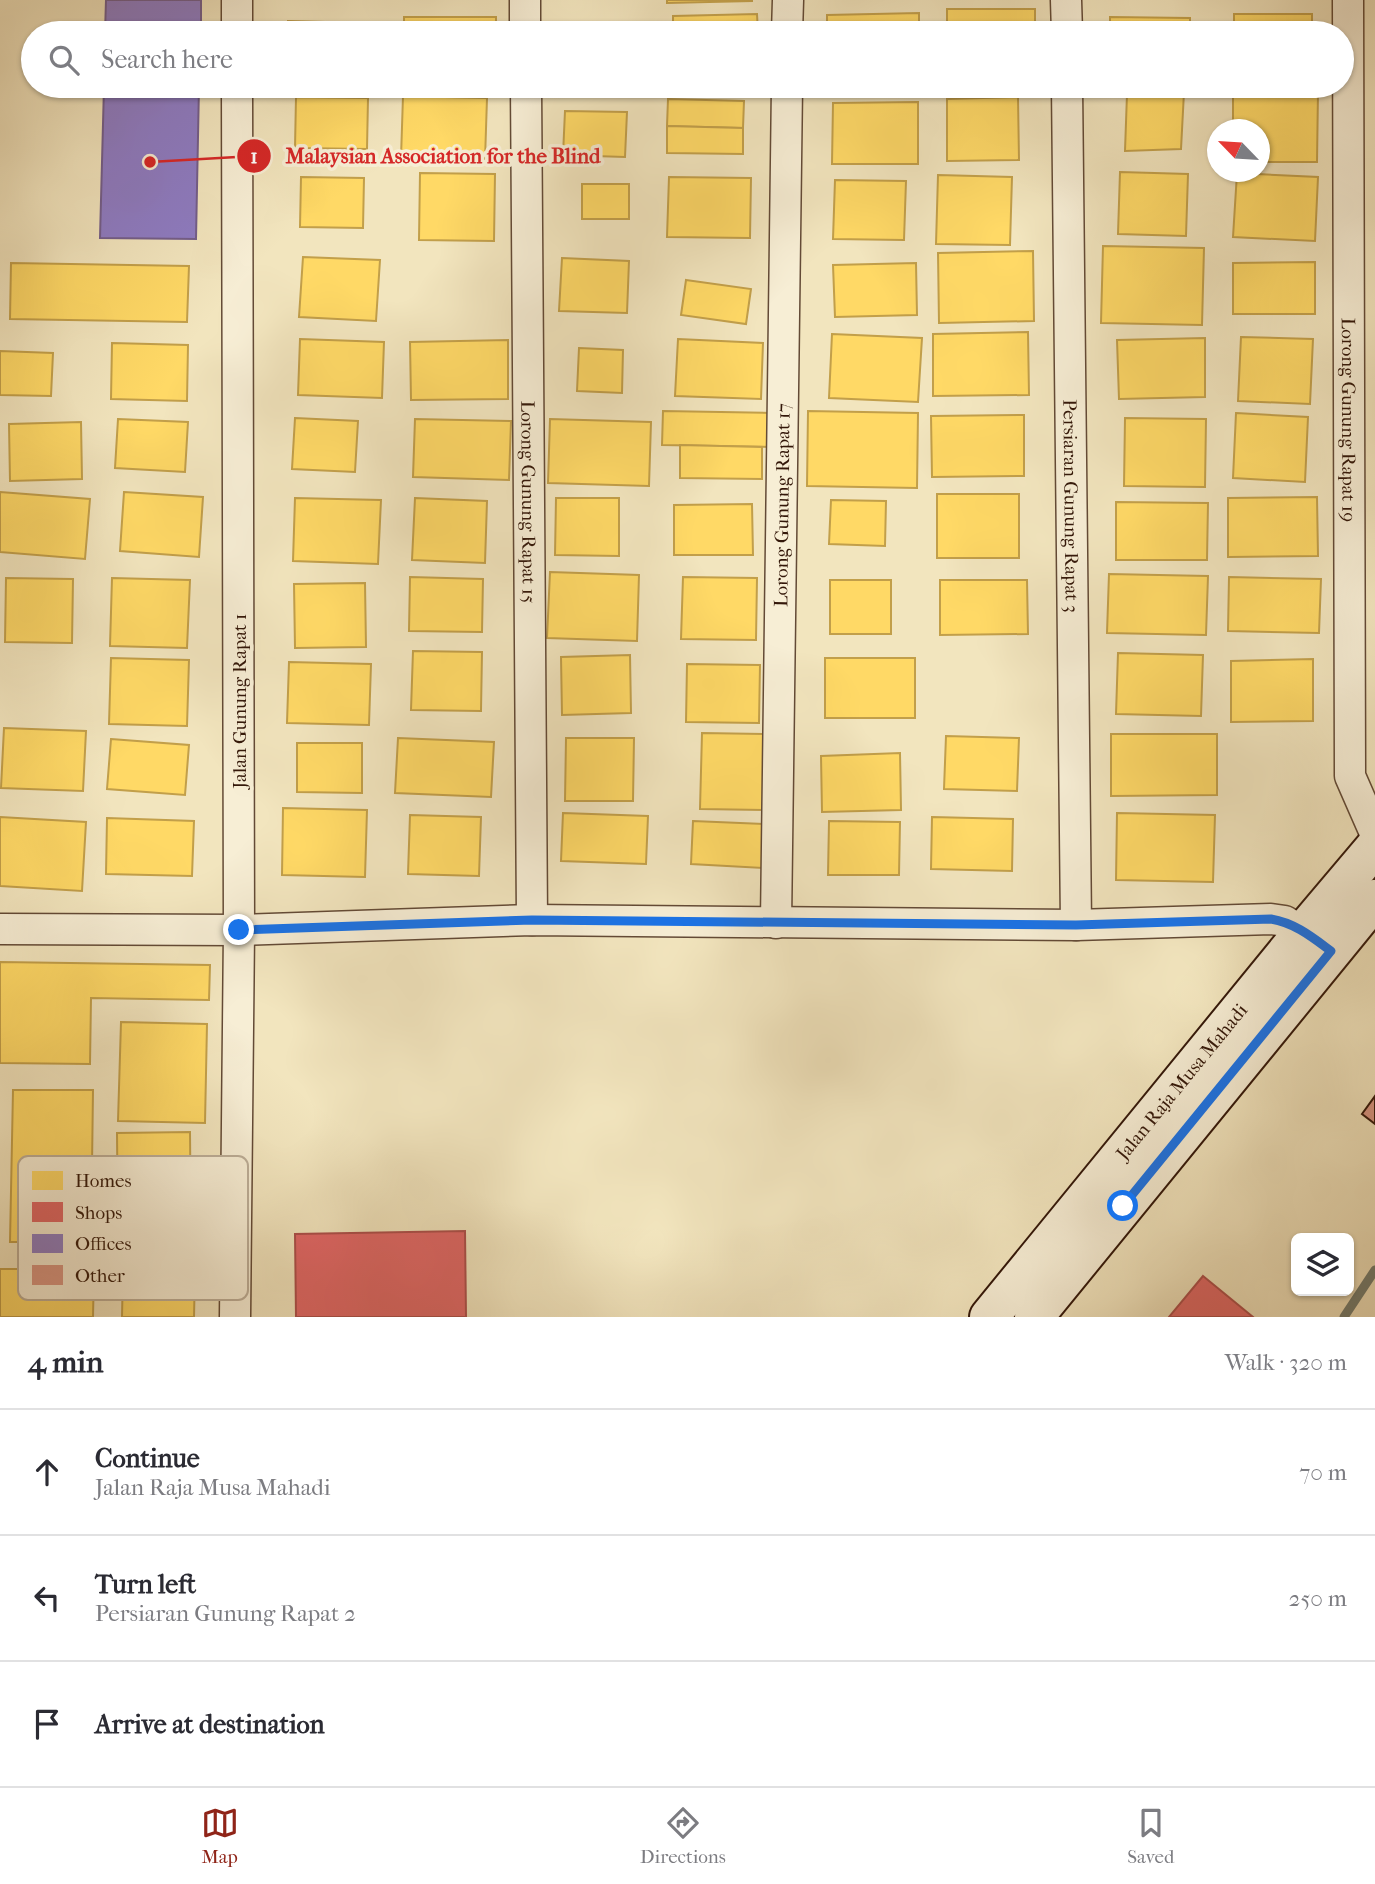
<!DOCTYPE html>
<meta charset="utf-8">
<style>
:root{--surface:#fff;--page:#f7f7f7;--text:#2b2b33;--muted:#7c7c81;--line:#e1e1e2;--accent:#8f2418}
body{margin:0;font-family:"IM FELL French Canon",serif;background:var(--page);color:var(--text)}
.controls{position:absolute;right:21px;bottom:21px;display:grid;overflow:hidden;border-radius:10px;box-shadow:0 2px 5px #0004}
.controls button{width:63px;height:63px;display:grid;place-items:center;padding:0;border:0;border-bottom:2px solid var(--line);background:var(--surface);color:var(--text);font:35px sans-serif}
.compass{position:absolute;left:1207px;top:119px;width:63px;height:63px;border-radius:50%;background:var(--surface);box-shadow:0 2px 5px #0004;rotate:295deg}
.stop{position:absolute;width:21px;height:21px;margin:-16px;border:5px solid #1a73e8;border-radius:50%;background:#fff}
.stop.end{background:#1a73e8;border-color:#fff;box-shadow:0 2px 7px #0008}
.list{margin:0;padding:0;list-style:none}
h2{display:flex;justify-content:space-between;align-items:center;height:91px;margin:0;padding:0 28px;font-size:30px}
h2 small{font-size:23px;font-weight:400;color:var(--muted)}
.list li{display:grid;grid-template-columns:46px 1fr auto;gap:21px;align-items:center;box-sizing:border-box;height:126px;padding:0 28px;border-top:2px solid var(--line)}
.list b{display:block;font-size:26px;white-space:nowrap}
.list p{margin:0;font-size:23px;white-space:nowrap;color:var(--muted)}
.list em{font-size:23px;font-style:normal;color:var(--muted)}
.icon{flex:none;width:38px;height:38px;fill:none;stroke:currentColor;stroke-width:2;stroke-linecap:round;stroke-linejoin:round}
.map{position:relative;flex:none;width:1375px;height:1317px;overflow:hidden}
.search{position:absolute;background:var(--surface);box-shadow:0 2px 5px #0004;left:21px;right:21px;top:21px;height:77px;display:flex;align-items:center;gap:18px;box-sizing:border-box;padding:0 24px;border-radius:38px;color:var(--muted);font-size:26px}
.sheet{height:469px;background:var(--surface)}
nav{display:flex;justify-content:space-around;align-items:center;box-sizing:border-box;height:98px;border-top:2px solid var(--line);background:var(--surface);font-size:19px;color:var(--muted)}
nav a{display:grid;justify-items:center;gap:4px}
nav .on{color:var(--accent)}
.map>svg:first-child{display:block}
.homes{fill:#ffd966;stroke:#c29f4a;stroke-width:2}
.shops{fill:#e06666;stroke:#ac4e4a;stroke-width:2}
.offices{fill:#8e7cc3;stroke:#735e8b;stroke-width:2}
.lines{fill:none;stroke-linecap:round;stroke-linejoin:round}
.stream{stroke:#717c70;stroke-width:9}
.building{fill:#d99684;stroke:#331709;stroke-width:2}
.street-casing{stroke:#634a36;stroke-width:33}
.secondary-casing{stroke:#331709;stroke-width:42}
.street{stroke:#f7eed5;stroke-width:30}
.secondary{stroke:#f7eed5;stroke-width:38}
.route{stroke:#1a73e8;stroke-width:9}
.labels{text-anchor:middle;stroke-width:7;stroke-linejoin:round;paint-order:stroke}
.street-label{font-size:19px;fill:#331709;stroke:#f7eed5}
.key{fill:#f7eed5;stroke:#bcae98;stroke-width:2}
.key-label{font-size:19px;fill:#331709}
.leader{fill:none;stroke:#d62828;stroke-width:2.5}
.callout-dot{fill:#d62828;stroke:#f7eed5;stroke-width:2.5}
.mark-label{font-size:21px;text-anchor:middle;font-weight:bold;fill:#fff}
.callout-label{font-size:21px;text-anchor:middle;font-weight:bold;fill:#d62828;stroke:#f7eed5;stroke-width:7;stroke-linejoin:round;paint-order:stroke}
</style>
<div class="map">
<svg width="1375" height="1317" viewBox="0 0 1375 1317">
<rect width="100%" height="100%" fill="#f2e5be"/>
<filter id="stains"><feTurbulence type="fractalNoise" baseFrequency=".00286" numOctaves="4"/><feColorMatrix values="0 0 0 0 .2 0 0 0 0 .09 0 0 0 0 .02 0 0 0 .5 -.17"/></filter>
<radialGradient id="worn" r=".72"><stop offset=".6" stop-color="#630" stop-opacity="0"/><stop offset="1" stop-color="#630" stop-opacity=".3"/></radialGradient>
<!-- homes -->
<g class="homes">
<polygon points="667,0 752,0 752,1 667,3"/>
<rect x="947" y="9" width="88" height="24"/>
<polygon points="919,13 919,33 827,33 827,15"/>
<polygon points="757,14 758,33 673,33 673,16"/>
<rect x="1234" y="14" width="78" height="19"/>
<rect x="404" y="17" width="92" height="16"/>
<polygon points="1110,17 1190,18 1190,33 1110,33"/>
<polygon points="288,21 362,23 362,33 288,33"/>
<polygon points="828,86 920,86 920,89 828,90"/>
<polygon points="1233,90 1318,91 1317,162 1260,162 1260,130 1233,130"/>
<polygon points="1184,92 1181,149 1125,151 1127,94"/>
<polygon points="403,96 487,98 485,160 401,158"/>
<polygon points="296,97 368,98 367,149 295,148"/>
<polygon points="1018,97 1019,160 947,161 947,99"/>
<polygon points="668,99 744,101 743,128 667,126"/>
<polygon points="918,102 918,164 832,164 833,103"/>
<polygon points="565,111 627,112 625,157 563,155"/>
<polygon points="667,126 743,128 743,154 667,153"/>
<polygon points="1120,172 1188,174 1186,236 1118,234"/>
<polygon points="420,173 495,174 494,241 419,240"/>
<polygon points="1237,173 1318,177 1315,241 1233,237"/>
<polygon points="938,175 1012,177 1010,245 936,244"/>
<polygon points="301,177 364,178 363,228 300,227"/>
<polygon points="669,177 751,178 750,238 667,237"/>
<polygon points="835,180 906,181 904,240 833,239"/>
<rect x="582" y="184" width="47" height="35"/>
<polygon points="1103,246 1204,248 1202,325 1101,323"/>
<polygon points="1033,251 1034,321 939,323 938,253"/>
<polygon points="303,257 380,260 376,321 299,317"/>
<polygon points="562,258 629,261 627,313 559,311"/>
<polygon points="1315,262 1315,314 1233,314 1233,263"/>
<polygon points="11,263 189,266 187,322 10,319"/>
<polygon points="916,263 917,315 835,317 833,265"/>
<polygon points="686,280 751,289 746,324 681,315"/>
<polygon points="1028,332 1029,395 933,396 933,334"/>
<polygon points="832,334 922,338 918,402 829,398"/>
<polygon points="1241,337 1313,339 1310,404 1238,401"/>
<polygon points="1205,338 1205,397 1119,399 1117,340"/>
<polygon points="300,339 384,342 382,398 298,395"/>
<polygon points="678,339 763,343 761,399 675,396"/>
<polygon points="508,340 508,399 411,400 410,342"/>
<polygon points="112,343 188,345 187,401 111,399"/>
<polygon points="579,348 623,350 622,393 577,391"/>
<polygon points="0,351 53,353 51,396 0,395"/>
<polygon points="663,411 772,413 771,447 662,445"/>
<polygon points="808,411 918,413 917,488 807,486"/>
<polygon points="1236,413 1308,417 1305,482 1233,478"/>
<polygon points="1024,415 1024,476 932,477 931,416"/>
<polygon points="295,418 358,421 355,472 292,469"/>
<polygon points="1125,418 1206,419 1205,487 1124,486"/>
<polygon points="118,419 188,422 185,472 115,468"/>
<polygon points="415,419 511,421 509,480 413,477"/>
<polygon points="550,419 651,422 649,486 548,483"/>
<polygon points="81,422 82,479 10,481 9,424"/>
<polygon points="680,445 762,447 762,479 680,478"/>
<polygon points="0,492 90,499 85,559 0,552"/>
<polygon points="124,492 203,497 199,557 120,551"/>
<rect x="937" y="494" width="82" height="64"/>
<polygon points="1317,497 1318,556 1228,557 1228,498"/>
<polygon points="295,498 381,500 378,564 293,561"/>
<polygon points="415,498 487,501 485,563 412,560"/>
<polygon points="556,498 619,498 619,556 555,555"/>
<polygon points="831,500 886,501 885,546 829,544"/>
<polygon points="1116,502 1208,503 1207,560 1116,560"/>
<polygon points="752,504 753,555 674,555 674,505"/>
<polygon points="550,572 639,575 637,641 547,638"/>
<polygon points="1109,574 1208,576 1206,635 1107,633"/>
<polygon points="410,577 483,579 482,632 409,631"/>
<polygon points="683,577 757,578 756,640 681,639"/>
<polygon points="1229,577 1321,579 1319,633 1228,631"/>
<polygon points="6,578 73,579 72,643 5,642"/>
<polygon points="112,578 190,580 187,648 110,646"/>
<rect x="830" y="580" width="61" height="54"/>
<polygon points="940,580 1027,580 1028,634 940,635"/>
<polygon points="365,583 366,647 295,648 294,584"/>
<polygon points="413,651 482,652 481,711 411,710"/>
<polygon points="1118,653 1203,655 1201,716 1116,714"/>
<polygon points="630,655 631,713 562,715 561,657"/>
<polygon points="111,658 189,660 187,726 109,724"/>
<rect x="825" y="658" width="90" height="60"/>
<polygon points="1313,659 1313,721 1231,722 1231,661"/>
<polygon points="289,662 371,664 369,725 287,723"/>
<polygon points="687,664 760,665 759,723 686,722"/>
<polygon points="4,728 86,731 83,791 1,788"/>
<polygon points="702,733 772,734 771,810 700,809"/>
<polygon points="1111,734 1217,734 1217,795 1111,796"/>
<polygon points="946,736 1019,738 1017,791 944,789"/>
<polygon points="398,738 494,742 491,797 395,793"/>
<polygon points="566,738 634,738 633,801 565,801"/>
<polygon points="111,739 189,745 185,795 107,789"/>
<polygon points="297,743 362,743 362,793 297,792"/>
<polygon points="900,753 901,810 822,812 821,756"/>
<polygon points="283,808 367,810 365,877 282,875"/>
<polygon points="563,813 648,816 646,864 561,861"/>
<polygon points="1117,813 1215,815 1213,882 1116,880"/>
<polygon points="410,815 481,817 479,876 408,874"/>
<polygon points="0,817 86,822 82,891 0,886"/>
<polygon points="932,817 1013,819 1012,871 931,869"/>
<polygon points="107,818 194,821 192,876 106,874"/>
<polygon points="693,821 766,824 763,868 691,864"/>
<polygon points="829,821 900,822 899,875 828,875"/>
<polygon points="0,962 210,965 209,1000 91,998 90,1064 0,1063"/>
<polygon points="121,1022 207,1024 205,1123 118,1121"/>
<polygon points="13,1090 93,1090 91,1242 10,1242"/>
<polygon points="190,1132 191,1245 118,1246 117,1133"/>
<polygon points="0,1269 94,1269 93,1317 0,1317"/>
<polygon points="123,1269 195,1270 194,1317 122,1317"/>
</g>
<!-- shops -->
<g class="shops">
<polygon points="465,1231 466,1317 296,1317 295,1234"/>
<polygon points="1203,1276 1253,1317 1169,1317"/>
</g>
<!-- offices -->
<g class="offices">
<polygon points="106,0 201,0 201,33 105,33"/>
<polygon points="104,86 199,86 196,239 100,238"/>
</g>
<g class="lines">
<!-- stream -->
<polyline class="stream" points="1344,1317 1375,1270"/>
</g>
<!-- building -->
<polygon class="building" points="1375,1096 1375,1124 1362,1114"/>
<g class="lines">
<defs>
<g id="street">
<polyline points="237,0 237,33"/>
<polyline points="525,0 525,33"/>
<polyline points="1066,0 1067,33"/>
<path id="s1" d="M 1348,0 L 1350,776 L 1375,833"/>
<polyline points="787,33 788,0"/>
<path id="s2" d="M 526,86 L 532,920"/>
<path id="s3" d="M 1067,86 L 1076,925"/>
<path id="s4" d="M 776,923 L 787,86"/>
<polyline points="0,929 239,930 532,920 1076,925 1271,919 1285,921 1319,943"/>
<polyline points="235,1317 239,930 237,86"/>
</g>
<g id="secondary">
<path id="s5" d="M 989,1317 L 1304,931 L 1375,847"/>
<polyline points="1034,1317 1375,899"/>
</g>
</defs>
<!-- street casing -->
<use href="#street" class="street-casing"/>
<!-- secondary casing -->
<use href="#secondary" class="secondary-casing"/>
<!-- street -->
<use href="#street" class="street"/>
<!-- secondary -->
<use href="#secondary" class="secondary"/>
</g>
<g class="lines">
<!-- route -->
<path class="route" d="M 239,930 L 532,920 L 1076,925 L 1271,919 C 1295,923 1312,937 1331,951 L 1123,1206"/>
</g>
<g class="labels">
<!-- street labels -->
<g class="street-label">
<text dy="7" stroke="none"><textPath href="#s1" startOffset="420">Lorong Gunung Rapat 19</textPath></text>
<text dy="7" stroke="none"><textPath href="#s2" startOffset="416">Lorong Gunung Rapat 15</textPath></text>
<text dy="7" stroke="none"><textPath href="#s4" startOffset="418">Lorong Gunung Rapat 17</textPath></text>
<text dy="7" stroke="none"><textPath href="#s3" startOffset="420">Persiaran Gunung Rapat 3</textPath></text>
<text transform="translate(239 701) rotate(-90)" y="7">Jalan Gunung Rapat 1</text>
<text dy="7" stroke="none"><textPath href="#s5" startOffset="304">Jalan Raja Musa Mahadi</textPath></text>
</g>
</g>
<!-- legend -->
<rect x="18" y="1156" width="230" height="144" rx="10" class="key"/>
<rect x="32" y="1171" width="31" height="19" fill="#ffd966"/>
<rect x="32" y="1202" width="31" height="20" fill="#e06666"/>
<rect x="32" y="1234" width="31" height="19" fill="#8e7cc3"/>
<rect x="32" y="1265" width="31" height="20" fill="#d99684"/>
<g class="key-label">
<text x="75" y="1187">Homes</text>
<text x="75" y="1219">Shops</text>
<text x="75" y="1250">Offices</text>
<text x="75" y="1282">Other</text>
</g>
<!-- callouts -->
<path class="leader" d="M150 162L254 156"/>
<g class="callout-dot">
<circle cx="150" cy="162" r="7"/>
<circle cx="254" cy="156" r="18"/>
</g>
<g class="mark-label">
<text x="254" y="163">1</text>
</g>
<g class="callout-label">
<text x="443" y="163">Malaysian Association for the Blind</text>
</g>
<rect width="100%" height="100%" filter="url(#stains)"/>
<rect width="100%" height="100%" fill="url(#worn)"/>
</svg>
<div class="controls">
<button><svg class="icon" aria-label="layers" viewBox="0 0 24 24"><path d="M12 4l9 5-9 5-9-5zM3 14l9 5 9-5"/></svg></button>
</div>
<svg class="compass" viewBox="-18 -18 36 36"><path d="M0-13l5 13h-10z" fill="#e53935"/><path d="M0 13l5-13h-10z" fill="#7c7c81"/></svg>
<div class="stop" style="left:1123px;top:1206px"></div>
<div class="stop end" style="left:239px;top:930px"></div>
<div class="search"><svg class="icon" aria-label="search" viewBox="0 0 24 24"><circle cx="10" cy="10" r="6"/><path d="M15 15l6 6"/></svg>Search here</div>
</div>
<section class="sheet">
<h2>4 min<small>Walk · 320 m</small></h2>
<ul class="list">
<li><svg class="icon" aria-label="ahead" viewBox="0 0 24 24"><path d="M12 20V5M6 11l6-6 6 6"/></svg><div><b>Continue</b><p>Jalan Raja Musa Mahadi</p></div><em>70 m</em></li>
<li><svg class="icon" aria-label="left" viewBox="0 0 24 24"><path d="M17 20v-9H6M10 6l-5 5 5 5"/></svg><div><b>Turn left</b><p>Persiaran Gunung Rapat 2</p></div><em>250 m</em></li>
<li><svg class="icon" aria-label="arrive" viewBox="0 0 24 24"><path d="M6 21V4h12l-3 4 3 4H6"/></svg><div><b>Arrive at destination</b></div></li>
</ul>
</section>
<nav>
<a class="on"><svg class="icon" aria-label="map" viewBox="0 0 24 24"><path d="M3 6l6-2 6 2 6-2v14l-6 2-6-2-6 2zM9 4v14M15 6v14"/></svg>Map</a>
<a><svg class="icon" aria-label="directions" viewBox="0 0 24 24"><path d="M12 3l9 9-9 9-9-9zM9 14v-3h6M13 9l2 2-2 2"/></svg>Directions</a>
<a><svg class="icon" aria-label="saved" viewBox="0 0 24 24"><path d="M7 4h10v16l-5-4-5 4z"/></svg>Saved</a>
</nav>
